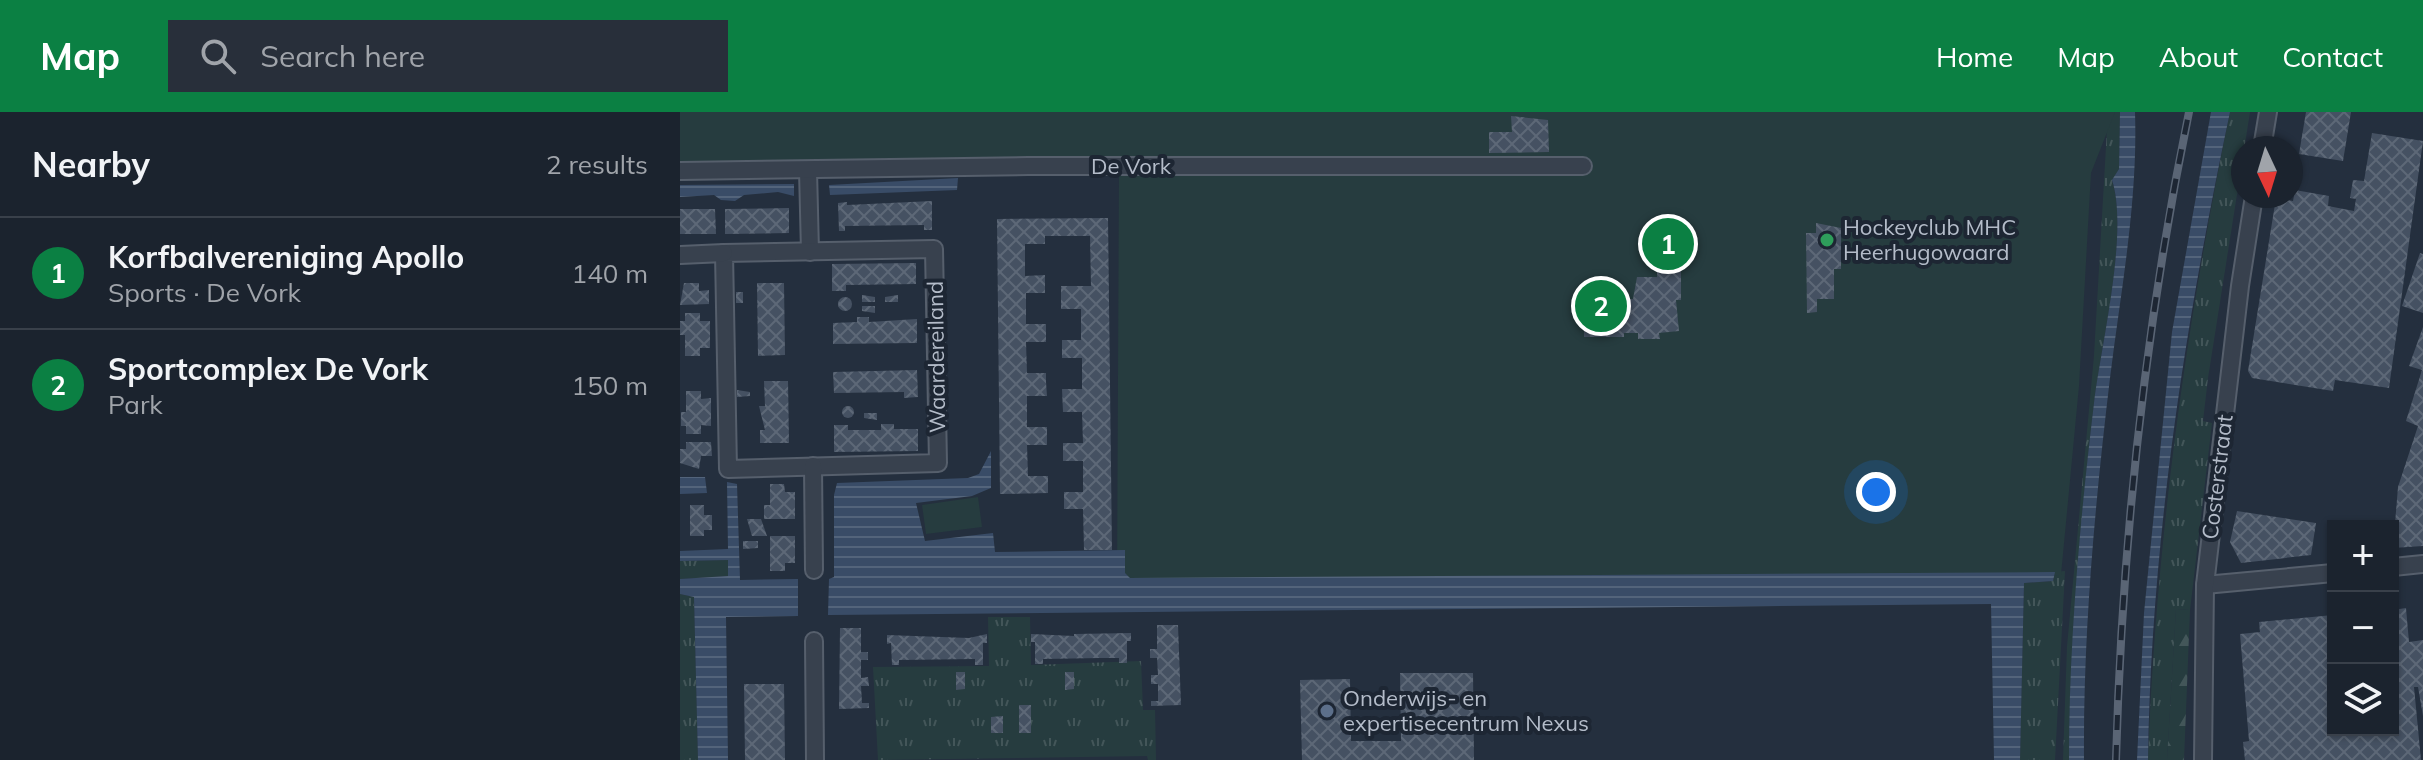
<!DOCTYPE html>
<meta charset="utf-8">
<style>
:root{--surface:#1b232e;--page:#282f3a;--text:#f1f3f6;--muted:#a0a4aa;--line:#39404a;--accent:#0b8043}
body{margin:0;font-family:Mulish,sans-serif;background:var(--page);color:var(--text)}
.controls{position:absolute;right:24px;bottom:24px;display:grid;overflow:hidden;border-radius:0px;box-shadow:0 2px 6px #0004}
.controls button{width:72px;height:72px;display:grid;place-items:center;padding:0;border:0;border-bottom:2px solid var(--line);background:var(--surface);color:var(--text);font:40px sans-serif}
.compass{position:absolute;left:1551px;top:24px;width:72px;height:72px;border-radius:50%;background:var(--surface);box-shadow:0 2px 6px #0004;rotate:176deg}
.you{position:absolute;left:1196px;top:380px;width:28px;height:28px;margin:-20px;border:6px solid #fff;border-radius:50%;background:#1a73e8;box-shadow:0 0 0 12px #1a73e833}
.badge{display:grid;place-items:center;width:52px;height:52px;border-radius:50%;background:var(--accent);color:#fff;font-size:26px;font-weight:700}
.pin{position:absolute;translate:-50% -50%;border:4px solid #fff;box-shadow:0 2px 8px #0006}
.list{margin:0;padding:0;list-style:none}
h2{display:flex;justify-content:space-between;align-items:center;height:104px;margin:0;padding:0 32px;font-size:34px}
h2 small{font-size:26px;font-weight:400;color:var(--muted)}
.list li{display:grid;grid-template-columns:52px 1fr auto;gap:24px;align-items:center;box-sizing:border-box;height:112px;padding:0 32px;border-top:2px solid var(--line)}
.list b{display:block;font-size:30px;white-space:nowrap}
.list p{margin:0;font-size:26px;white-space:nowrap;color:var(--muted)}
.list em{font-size:26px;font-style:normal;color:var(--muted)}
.icon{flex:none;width:44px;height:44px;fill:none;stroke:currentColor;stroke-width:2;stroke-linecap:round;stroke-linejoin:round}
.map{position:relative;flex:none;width:1743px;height:648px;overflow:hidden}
header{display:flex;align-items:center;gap:48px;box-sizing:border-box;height:112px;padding:0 40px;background:var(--accent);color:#fff}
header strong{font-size:38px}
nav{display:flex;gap:44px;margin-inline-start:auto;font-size:28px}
.search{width:560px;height:72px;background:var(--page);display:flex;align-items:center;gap:20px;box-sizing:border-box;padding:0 28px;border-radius:0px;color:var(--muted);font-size:30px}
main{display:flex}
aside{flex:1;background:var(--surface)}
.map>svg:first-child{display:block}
.grass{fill:url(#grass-tufts)}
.forest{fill:url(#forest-firs)}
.park{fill:#263c3f}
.water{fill:url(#water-rules)}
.building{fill:url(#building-cross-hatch)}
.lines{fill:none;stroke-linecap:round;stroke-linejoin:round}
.minor-casing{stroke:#565f6c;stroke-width:20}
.minor{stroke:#38414e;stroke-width:16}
.rail-casing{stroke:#5a6575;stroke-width:8}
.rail{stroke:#1d2633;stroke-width:5;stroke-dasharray:15;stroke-linecap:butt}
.leisure-dot{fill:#2e9e5b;stroke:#1d2633;stroke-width:3}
.service-dot{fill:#5c6f8a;stroke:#1d2633;stroke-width:3}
.labels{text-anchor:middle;stroke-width:8;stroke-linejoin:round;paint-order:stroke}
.street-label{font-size:22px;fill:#b4bcc9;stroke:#1d2633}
.poi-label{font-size:22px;fill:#b4bcc9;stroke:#1d2633;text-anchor:start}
</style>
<header>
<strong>Map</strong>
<div class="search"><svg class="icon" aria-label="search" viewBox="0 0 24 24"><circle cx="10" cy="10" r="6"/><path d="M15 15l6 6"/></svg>Search here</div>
<nav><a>Home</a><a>Map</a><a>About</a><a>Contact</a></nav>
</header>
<main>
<aside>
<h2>Nearby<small>2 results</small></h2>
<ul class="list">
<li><span class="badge">1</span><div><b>Korfbalvereniging Apollo</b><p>Sports · De Vork</p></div><em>140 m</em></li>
<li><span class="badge">2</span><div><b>Sportcomplex De Vork</b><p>Park</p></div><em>150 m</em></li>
</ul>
</aside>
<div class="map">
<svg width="1743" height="648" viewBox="0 0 1743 648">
<defs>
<pattern id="grass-tufts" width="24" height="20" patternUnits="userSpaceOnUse" patternTransform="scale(2)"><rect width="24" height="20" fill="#263c3f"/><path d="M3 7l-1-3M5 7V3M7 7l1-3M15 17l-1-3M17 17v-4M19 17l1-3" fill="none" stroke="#435659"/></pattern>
<pattern id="forest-firs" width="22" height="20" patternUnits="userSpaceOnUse" patternTransform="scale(2)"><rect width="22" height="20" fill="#263c3f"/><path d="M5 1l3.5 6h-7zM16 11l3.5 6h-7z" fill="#435659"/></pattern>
<pattern id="water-rules" width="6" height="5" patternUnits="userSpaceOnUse" patternTransform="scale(2)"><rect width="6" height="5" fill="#394c67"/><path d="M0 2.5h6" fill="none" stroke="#53647b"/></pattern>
<pattern id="building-cross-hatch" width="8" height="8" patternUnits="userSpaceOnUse" patternTransform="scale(2)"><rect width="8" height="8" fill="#455162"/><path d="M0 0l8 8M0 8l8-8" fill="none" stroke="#5d6877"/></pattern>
</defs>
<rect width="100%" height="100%" fill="#242f3e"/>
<!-- grass -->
<g class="grass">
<path d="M 1428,0 L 1440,0 L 1439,57 L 1432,69 C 1449,120 1421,233 1414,291 C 1400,409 1390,529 1389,648 L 1383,648 L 1387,535 L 1414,244 Z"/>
<path d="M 1550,0 L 1570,0 L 1528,266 L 1523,309 L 1532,311 L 1510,498 L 1496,497 L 1487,648 L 1468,648 C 1476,429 1506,214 1550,0 Z"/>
<polygon points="48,448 48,464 0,467 0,449"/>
<polygon points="1385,459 1375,648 1340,648 1344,471 1373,469 1375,460"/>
<polygon points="0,482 14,485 18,648 0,648"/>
<polygon points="308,505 350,505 351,553 461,549 463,598 475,598 476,648 468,648 467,644 198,648 193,555 309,554"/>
</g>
<!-- forest -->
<polygon class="forest" points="1496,497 1510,498 1504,648 1487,648"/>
<!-- park -->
<g class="park">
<polygon points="0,0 1435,0 1411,61 1399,274 1381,463 437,473 439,56 0,58"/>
<polygon points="298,385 302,415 246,422 242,393"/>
</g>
<!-- water -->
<g class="water">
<path d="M 1440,0 L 1455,0 C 1458,90 1441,177 1430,266 C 1415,392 1403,521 1404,648 L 1389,648 C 1389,529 1400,408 1414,291 C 1421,233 1449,120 1432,68 L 1439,57 Z"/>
<path d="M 1531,0 L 1550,0 C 1505,212 1471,431 1468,648 L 1457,648 L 1464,501 L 1492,220 Z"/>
<polygon points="278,66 277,78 150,83 149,73"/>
<polygon points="114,72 114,84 98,80 64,83 55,89 41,88 34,83 0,85 0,73"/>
<polygon points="311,339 311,376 292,384 236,391 245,429 313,421 315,440 445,438 445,461 450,466 1375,460 1373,469 1344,471 1340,648 1314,648 1311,492 148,503 149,467 154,465 154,383 157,371 288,366 299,362"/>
<polygon points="0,365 25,365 27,381 0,382"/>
<polygon points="47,370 57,372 60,468 118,467 118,504 46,505 48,648 18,648 14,485 0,482 0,467 48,464 48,448 0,449 0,439 48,437"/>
</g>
<!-- building -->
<g class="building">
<polygon points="1626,0 1671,0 1663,49 1619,42"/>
<polygon points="831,4 868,8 869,40 809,41 809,20 832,20"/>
<polygon points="1692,21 1743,29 1709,276 1655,268 1653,279 1572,266 1568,259 1596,86 1613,89 1615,78 1649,84 1648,94 1674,99 1676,87 1670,86 1673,68 1684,69"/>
<polygon points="252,89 252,118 244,118 244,113 165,114 165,119 159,119 158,91 167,90 167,93"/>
<polygon points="109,96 109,121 45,122 45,97"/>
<polygon points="0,97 35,97 36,122 0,122"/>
<polygon points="428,106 432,438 404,438 403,397 384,397 384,380 403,380 403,349 383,349 383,331 403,331 402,300 383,300 382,277 402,277 402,246 382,246 382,228 401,228 401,197 381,197 381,174 411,174 410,124 365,124 365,132 345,132 345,164 365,163 365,181 346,181 346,212 366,212 366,230 346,230 347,261 366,261 366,270 367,284 347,284 347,315 367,315 367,333 347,333 348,364 368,364 368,381 320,382 317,107"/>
<polygon points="1136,111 1161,116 1161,157 1154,157 1154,187 1137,187 1137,200 1127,201 1126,121 1136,121"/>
<polygon points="977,119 1001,119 1001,124 1008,123 1008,151 1001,150 1001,188 996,188 999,219 979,221 980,227 958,227 958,221 944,221 944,225 904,225 904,194 943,193 943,187 953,187 957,165 977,165"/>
<polygon points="1740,141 1743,142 1743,201 1722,194"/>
<polygon points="236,151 236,172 166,173 166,179 152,179 152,152"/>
<polygon points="4,171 19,171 19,179 29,178 29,192 0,193"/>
<polygon points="77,171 104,171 105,243 78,244"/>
<rect x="56" y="180" width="7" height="11"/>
<polygon points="182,183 195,185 195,190 182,190"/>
<polygon points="218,183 218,190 205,190 205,185"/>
<circle cx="165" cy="192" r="7"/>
<polygon points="182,194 195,194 195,201 182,199"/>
<polygon points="5,201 20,201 20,209 30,209 30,236 20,236 20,244 5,244 5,223 0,223 0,209 5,209"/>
<polygon points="177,205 189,205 189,210 237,207 237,231 153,232 153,211 177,210"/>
<polygon points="1743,215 1743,434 1713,436 1718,375 1738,314 1726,309 1742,258 1729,254"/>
<polygon points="237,258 238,285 224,286 224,280 154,281 153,260"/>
<polygon points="84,269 108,269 109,331 80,331 80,318 85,318 79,294 85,294"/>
<polygon points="57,278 70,280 70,284 57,285"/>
<polygon points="6,279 21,279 21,287 31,286 31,314 21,313 21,322 6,322 6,314 1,314 1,300 6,300"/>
<circle cx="168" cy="300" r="6"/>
<polygon points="184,301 197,301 197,308 184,306"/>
<polygon points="201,312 214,312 214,317 238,317 238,339 154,340 154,313 168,313 168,318 201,318"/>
<polygon points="6,330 31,330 32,344 21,344 19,357 0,351 0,337 6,337"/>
<polygon points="90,372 104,372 105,380 115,380 115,407 84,407 84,393 90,393"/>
<polygon points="10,393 24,393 24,403 32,403 32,418 24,418 24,424 10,424"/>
<polygon points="1557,399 1636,411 1631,443 1561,451 1550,430"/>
<polygon points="67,407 81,407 87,424 72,424"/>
<polygon points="90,424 115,424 115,451 105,451 105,459 90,459"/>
<polygon points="63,429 78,429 78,436 63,437"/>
<polygon points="1726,496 1729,530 1743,528 1743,604 1738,575 1734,575 1741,648 1565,648 1563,630 1569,629 1560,522 1580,520 1579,510 1653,503 1653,618 1713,618 1713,498"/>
<polygon points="477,513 498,513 501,593 471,594 471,589 478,589 478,572 471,572 471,563 478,563 477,546 470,546 470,537 477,537"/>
<polygon points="160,516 181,516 181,540 188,540 188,548 181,548 181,566 188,565 189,574 181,574 182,591 189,591 189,596 159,597"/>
<polygon points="451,521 451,529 447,529 447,551 439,551 439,546 420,546 363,547 363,552 355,552 355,530 351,530 351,522 394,524 394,522"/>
<polygon points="307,522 307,531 303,531 303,553 295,553 295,547 219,548 219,553 212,553 211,531 207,532 207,523 289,526"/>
<polygon points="276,560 285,560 285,577 276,578"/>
<polygon points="385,560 394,560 394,577 385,578"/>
<polygon points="720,561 793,561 794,648 622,648 620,568 670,567 671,629 721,629"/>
<polygon points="64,572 104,572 105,648 65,648"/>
<rect x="339" y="593" width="12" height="28"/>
<polygon points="323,604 323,621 311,621 311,605"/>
</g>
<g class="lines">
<defs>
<g id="minor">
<polyline points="1582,36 1588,0"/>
<polyline points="128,58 130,140"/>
<polyline points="0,59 348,54 903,54"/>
<polygon points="254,137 258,351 48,357 44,141"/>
<polyline points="0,143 44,141"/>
<polyline points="133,354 134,458"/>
<polyline points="1713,455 1743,452"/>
<polyline points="1525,473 1653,461"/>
<polyline points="134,529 135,648"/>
<polyline points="1523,648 1525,473 1560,174 1574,84"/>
</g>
</defs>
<!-- minor casing -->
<use href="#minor" class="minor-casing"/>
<!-- minor -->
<use href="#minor" class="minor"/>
<defs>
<path id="rail" d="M 1436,648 C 1442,430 1465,214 1509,0"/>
</defs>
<!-- rail casing -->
<use href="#rail" class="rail-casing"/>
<!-- rail -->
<use href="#rail" class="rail"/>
</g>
<!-- markers -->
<circle class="leisure-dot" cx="1147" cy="128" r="8"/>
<circle class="service-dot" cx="647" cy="599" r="8"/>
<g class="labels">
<!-- street labels -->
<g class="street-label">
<text x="451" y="62">De Vork</text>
<text transform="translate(256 245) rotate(-91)" y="8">Waardereiland</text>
<text transform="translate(1537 365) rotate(-83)" y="8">Costerstraat</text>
</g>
<!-- poi labels -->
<g class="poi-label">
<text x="1163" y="123">Hockeyclub MHC<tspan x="1163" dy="25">Heerhugowaard</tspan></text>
<text x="663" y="594">Onderwijs- en<tspan x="663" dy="25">expertisecentrum Nexus</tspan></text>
</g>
</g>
</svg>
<div class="controls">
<button>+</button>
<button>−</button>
<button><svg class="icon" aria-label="layers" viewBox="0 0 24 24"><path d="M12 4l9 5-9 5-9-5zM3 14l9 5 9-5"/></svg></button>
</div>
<svg class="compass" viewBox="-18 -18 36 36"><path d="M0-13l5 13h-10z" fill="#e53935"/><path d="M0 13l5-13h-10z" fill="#a0a4aa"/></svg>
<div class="you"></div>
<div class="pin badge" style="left:988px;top:132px">1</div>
<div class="pin badge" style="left:921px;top:194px">2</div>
</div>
</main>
